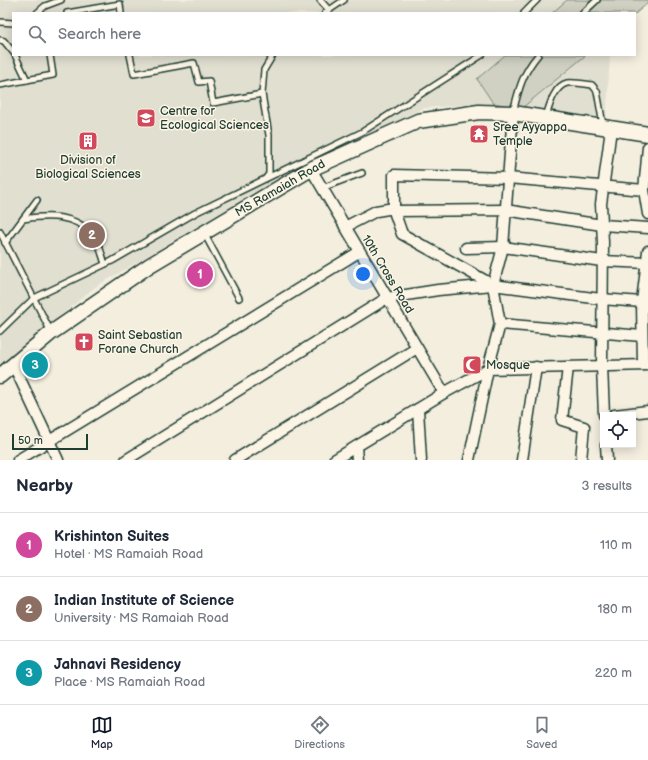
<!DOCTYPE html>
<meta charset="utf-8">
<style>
:root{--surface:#fff;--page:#f2f2f3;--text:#1f2937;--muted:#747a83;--line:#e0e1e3;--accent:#111827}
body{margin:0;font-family:"Balsamiq Sans",sans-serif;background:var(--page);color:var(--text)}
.controls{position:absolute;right:12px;bottom:12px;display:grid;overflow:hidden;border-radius:0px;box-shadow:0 2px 10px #0003}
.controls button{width:36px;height:36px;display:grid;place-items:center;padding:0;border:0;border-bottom:1px solid var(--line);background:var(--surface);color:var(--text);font:20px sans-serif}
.scale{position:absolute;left:12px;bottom:10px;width:76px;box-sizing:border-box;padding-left:4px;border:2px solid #1f3d34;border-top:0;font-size:11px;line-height:14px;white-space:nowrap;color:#1f3d34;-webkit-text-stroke:3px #fcf5e5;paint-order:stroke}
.you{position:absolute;left:363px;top:274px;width:14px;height:14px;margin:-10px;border:3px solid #fff;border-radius:50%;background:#1a73e8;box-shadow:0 0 0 6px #1a73e833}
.badge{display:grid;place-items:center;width:26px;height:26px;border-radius:50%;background:var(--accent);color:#fff;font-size:13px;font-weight:700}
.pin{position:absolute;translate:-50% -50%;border:2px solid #fff;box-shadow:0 1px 4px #0006}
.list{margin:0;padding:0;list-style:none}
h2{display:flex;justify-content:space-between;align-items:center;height:52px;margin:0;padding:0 16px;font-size:17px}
h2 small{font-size:13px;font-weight:400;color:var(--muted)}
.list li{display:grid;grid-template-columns:26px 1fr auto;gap:12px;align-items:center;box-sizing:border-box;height:64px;padding:0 16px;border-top:1px solid var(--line)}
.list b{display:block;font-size:15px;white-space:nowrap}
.list p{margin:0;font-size:13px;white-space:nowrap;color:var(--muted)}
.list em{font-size:13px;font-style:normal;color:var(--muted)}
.icon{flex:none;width:22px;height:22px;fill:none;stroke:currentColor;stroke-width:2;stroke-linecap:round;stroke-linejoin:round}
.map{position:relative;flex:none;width:648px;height:460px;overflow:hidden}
.search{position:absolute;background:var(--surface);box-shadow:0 2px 10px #0003;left:12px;right:12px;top:12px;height:44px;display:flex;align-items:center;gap:10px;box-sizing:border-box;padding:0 14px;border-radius:0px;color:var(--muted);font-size:15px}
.sheet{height:244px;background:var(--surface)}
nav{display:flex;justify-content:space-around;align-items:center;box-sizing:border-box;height:56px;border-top:1px solid var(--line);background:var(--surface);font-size:11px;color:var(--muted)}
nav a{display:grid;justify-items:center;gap:2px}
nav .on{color:var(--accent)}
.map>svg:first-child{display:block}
.built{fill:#e1dfd0}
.green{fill:#d0d1c2;stroke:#78877b}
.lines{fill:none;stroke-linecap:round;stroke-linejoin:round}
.lane-casing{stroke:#1f3d34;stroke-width:8}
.street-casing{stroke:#1f3d34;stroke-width:13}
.secondary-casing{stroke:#1f3d34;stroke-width:17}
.lane{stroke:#fcf5e5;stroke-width:5}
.street{stroke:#fcf5e5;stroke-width:10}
.secondary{stroke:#fcf5e5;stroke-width:14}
.labels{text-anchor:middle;stroke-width:3;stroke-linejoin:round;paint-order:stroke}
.poi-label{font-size:12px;fill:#1f3d34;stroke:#fcf5e5;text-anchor:start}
.street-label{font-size:12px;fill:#1f3d34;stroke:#fcf5e5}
</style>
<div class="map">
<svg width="648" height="460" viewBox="0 0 648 460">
<rect width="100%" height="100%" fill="#f3eede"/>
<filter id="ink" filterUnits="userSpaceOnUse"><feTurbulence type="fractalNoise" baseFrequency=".025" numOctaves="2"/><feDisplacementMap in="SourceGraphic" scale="8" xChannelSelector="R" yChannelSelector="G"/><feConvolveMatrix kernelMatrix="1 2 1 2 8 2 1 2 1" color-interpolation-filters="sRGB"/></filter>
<g filter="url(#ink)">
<!-- built -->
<g class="built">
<polygon points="0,0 567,0 552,13 13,13 13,55 505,55 477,79 493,103 424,108 273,182 95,287 0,366"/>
<polygon points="586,55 610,55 606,120 522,108"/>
</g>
<!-- green -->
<g class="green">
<polygon points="567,0 648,0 648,3 635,14 635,13 552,13"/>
<polygon points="505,55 586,55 522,108 493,103 477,79"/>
</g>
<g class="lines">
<defs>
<g id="lane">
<polyline points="320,0 329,10"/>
<polyline points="37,13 45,6 61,0"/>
<polyline points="67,13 120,4 121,13"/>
<polyline points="325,13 344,0"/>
<polyline points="524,13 537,0"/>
<polyline points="583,13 597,0"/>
<polyline points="0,22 13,23"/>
<polyline points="0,40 4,41 13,52"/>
<polyline points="15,55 27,80"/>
<polyline points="130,55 134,74 194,63 199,82 209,81 213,103 262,94 264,70 273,55"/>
<polyline points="0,85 53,75 50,55"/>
<polyline points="262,94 269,135 269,174 266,178"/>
<path d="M 513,112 C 519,89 522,74 538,55"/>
<path d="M 546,117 C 549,107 554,86 567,83 C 574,82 585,84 592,85 L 597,91 L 603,125"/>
<polyline points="322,188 362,173"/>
<path d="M 23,219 C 47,215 75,214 93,235 C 99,242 102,255 105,264"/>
<polyline points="0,232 51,332"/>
<polyline points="204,233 239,298"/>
<polyline points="5,243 37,200"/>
<polyline points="0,331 34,298 112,261 195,213 362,132 482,55"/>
</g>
<g id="street">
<polyline points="648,147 644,190 648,214"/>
<polyline points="311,169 444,393"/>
<polyline points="394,211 505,210 602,225 648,228"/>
<polyline points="345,227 376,211 394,208"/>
<polyline points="466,248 503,247 602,261 648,263"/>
<polyline points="493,285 402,234 394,211 394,175 508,178 644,190"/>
<polyline points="500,324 642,336"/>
<polyline points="643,365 642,302 648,251"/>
<polyline points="14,366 58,460"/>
<polyline points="568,367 562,420 584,427 581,460"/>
<polyline points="418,409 421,460"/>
<polyline points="604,415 602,366 603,242 601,204 611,129"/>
<polyline points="614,415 648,411"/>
<polyline points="606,445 607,460"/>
<polyline points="356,447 357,460"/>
<polyline points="18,460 359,252"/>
<polyline points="126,460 387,298 438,290 493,285 601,299 642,302"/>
<polyline points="235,460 417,348"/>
<polyline points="334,460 444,393 488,369 500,324 493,285 503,247 513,113"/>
<polyline points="469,460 488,369 648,365"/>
<polyline points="522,460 536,367"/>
</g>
<polyline id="secondary" points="0,376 51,333 150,265 311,169 418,121 479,112 513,113 648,134"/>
</defs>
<!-- lane casing -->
<use href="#lane" class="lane-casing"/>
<!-- street casing -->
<use href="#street" class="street-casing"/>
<!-- secondary casing -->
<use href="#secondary" class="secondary-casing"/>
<!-- lane -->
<use href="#lane" class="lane"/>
<!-- street -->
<use href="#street" class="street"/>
<!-- secondary -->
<use href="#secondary" class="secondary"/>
</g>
</g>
<!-- icons -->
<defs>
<symbol id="university-square" viewBox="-11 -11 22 22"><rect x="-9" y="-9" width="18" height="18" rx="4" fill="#d1495b" stroke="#fcf5e5"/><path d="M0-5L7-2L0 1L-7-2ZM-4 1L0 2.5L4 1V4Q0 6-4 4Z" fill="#fff"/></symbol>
<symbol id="temple-square" viewBox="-11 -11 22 22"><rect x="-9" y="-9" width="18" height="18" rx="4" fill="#d1495b" stroke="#fcf5e5"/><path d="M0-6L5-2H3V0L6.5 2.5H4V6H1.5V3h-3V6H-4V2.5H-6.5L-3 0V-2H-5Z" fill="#fff"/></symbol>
<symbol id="building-square" viewBox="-11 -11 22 22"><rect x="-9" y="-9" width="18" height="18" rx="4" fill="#d1495b" stroke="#fcf5e5"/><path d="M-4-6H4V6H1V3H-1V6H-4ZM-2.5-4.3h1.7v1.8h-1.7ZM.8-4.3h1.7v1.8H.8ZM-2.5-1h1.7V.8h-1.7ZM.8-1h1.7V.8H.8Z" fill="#fff"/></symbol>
<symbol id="church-square" viewBox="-11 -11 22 22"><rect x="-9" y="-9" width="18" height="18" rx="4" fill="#d1495b" stroke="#fcf5e5"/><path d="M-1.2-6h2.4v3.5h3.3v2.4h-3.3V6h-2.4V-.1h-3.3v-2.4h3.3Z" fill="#fff"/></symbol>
<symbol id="mosque-square" viewBox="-11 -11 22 22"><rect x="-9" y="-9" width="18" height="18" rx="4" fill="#d1495b" stroke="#fcf5e5"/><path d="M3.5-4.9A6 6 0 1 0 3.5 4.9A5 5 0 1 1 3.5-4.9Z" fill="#fff"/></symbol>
</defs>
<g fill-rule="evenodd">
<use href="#university-square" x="135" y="107" width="22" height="22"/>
<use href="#temple-square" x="468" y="123" width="22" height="22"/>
<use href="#building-square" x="77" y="130" width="22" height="22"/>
<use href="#church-square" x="73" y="331" width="22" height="22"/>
<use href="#mosque-square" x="461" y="354" width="22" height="22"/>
</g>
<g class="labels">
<!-- poi labels -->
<g class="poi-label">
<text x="160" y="115">Centre for<tspan x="160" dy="14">Ecological Sciences</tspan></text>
<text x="493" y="131">Sree Ayyappa<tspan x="493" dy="14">Temple</tspan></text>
<text x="88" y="164" text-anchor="middle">Division of<tspan x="88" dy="14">Biological Sciences</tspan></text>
<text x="98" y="339">Saint Sebastian<tspan x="98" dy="14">Forane Church</tspan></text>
<text x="486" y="369">Mosque</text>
</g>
<!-- street labels -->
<g class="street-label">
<text transform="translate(280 188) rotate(-30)" y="4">MS Ramaiah Road</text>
<text transform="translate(388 274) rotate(59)" y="4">10th Cross Road</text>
</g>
</g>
</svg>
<div class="controls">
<button><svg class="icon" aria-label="locate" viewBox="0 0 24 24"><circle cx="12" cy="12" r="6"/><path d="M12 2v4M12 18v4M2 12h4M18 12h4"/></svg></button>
</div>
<div class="scale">50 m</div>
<div class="you"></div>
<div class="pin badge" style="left:200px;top:274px;background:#d1479c">1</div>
<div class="pin badge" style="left:92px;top:235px;background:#8d6e63">2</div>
<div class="pin badge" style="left:35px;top:365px;background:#0f9aa8">3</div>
<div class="search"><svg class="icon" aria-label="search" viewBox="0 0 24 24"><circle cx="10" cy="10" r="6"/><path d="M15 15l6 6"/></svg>Search here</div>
</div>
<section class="sheet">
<h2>Nearby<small>3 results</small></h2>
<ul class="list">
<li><span class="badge" style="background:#d1479c">1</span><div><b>Krishinton Suites</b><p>Hotel · MS Ramaiah Road</p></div><em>110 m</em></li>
<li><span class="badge" style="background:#8d6e63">2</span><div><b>Indian Institute of Science</b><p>University · MS Ramaiah Road</p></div><em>180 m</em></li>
<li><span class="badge" style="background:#0f9aa8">3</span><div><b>Jahnavi Residency</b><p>Place · MS Ramaiah Road</p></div><em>220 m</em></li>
</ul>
</section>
<nav>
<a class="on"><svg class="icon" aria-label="map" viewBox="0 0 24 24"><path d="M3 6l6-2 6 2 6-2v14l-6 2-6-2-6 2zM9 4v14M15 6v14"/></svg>Map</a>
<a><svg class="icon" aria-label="directions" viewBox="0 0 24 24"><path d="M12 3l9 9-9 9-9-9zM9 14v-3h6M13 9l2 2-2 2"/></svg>Directions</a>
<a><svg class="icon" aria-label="saved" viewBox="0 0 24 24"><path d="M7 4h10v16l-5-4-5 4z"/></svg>Saved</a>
</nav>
